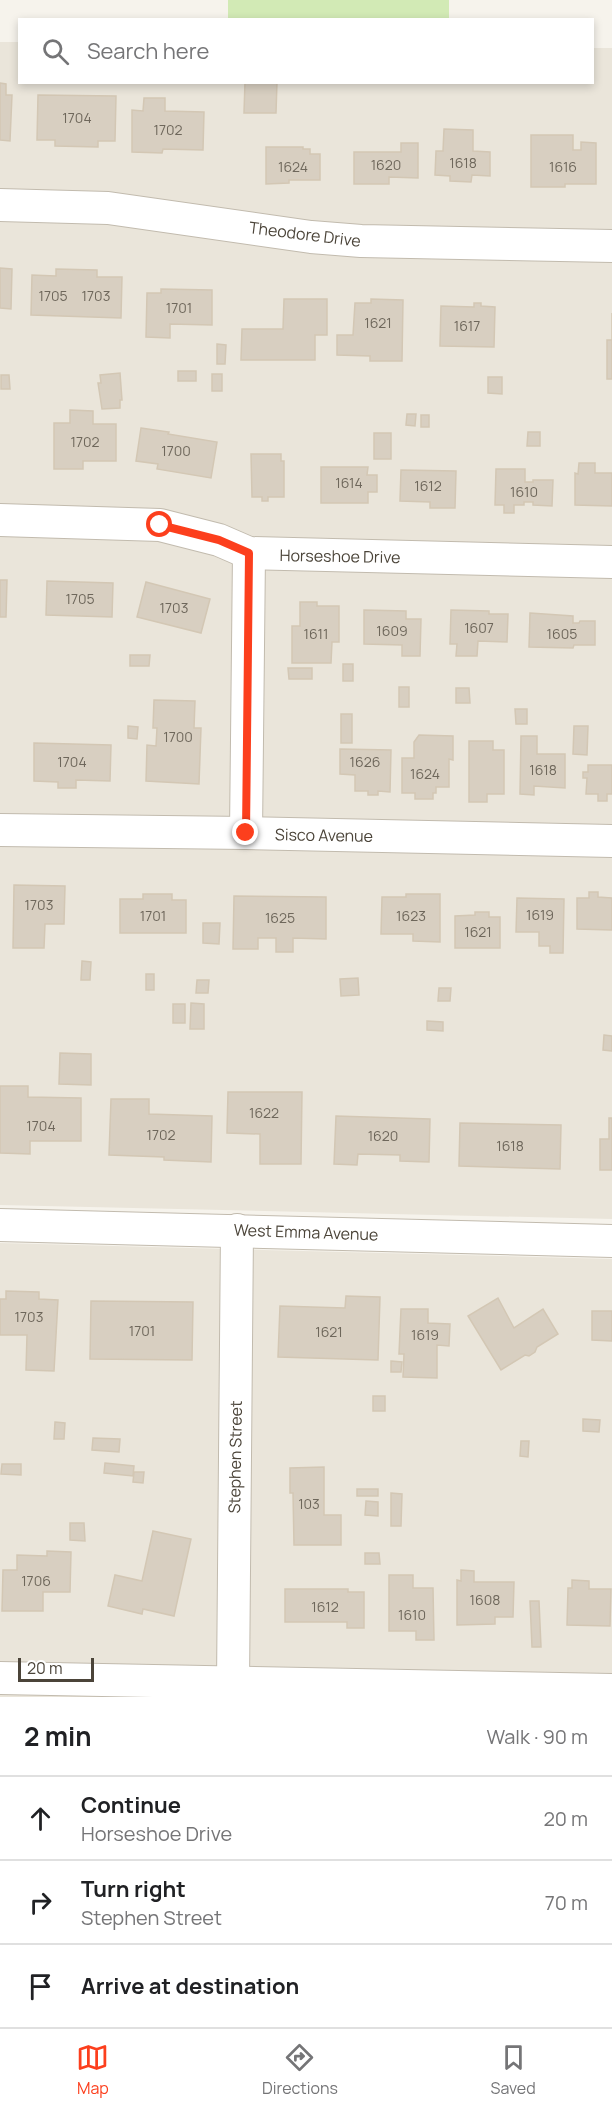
<!DOCTYPE html>
<meta charset="utf-8">
<style>
:root{--surface:#fff;--page:#f2f2f2;--text:#202124;--muted:#757577;--line:#e0e0e0;--accent:#fc3f1d}
body{margin:0;font-family:Manrope,sans-serif;background:var(--page);color:var(--text)}
.scale{position:absolute;left:18px;bottom:15px;width:76px;box-sizing:border-box;padding-left:6px;border:3px solid #4b4439;border-top:0;font-size:16px;line-height:21px;white-space:nowrap;color:#4b4439;-webkit-text-stroke:4px #fff;paint-order:stroke}
.stop{position:absolute;width:18px;height:18px;margin:-14px;border:4px solid #fc3f1d;border-radius:50%;background:#fff}
.stop.end{background:#fc3f1d;border-color:#fff;box-shadow:0 2px 6px #0008}
.list{margin:0;padding:0;list-style:none}
h2{display:flex;justify-content:space-between;align-items:center;height:78px;margin:0;padding:0 24px;font-size:26px}
h2 small{font-size:20px;font-weight:400;color:var(--muted)}
.list li{display:grid;grid-template-columns:39px 1fr auto;gap:18px;align-items:center;box-sizing:border-box;height:84px;padding:0 24px;border-top:2px solid var(--line)}
.list b{display:block;font-size:22px;white-space:nowrap}
.list p{margin:0;font-size:20px;white-space:nowrap;color:var(--muted)}
.list em{font-size:20px;font-style:normal;color:var(--muted)}
.icon{flex:none;width:33px;height:33px;fill:none;stroke:currentColor;stroke-width:2;stroke-linecap:round;stroke-linejoin:round}
.map{position:relative;flex:none;width:612px;height:1697px;overflow:hidden}
.search{position:absolute;background:var(--surface);box-shadow:0 3px 9px #0003;left:18px;right:18px;top:18px;height:66px;display:flex;align-items:center;gap:15px;box-sizing:border-box;padding:0 21px;border-radius:0px;color:var(--muted);font-size:22px}
.sheet{height:330px;background:var(--surface)}
nav{display:flex;justify-content:space-around;align-items:center;box-sizing:border-box;height:84px;border-top:2px solid var(--line);background:var(--surface);font-size:16px;color:var(--muted)}
nav a{display:grid;justify-items:center;gap:3px}
nav .on{color:var(--accent)}
.map>svg:first-child{display:block}
.residential{fill:#eae5da}
.green{fill:#d2eab5}
.building{fill:#d8cfc1;stroke:#d3c7b4;stroke-width:1.5}
.lines{fill:none;stroke-linecap:round;stroke-linejoin:round}
.minor-casing{stroke:#c2bbae;stroke-width:34}
.minor{stroke:#fff;stroke-width:32}
.route{stroke:#fc3f1d;stroke-width:8}
.labels{text-anchor:middle;stroke-width:6;stroke-linejoin:round;paint-order:stroke}
.number-label{font-size:14px;fill:#6e675b}
.street-label{font-size:16px;fill:#4b4439;stroke:#fff}
</style>
<div class="map">
<svg width="612" height="1697" viewBox="0 0 612 1697">
<rect width="100%" height="100%" fill="#f6f3ec"/>
<!-- residential -->
<g class="residential">
<polygon points="0,42 19,42 20,82 592,82 593,48 612,48 612,1219 0,1205"/>
<polygon points="0,1243 612,1259 612,1697 0,1697"/>
</g>
<!-- green -->
<rect class="green" x="228" y="0" width="221" height="19"/>
<!-- building -->
<g class="building">
<polygon points="245,82 277,82 276,113 244,113"/>
<polygon points="0,83 6,84 6,95 12,95 10,141 0,140"/>
<polygon points="38,95 116,96 115,141 98,141 98,147 55,146 55,140 37,140"/>
<polygon points="144,98 165,98 165,111 204,112 203,150 163,149 162,153 132,152 132,110 143,111"/>
<polygon points="444,129 473,130 473,151 490,152 490,176 472,175 471,182 450,181 450,176 435,175 436,151 443,151"/>
<polygon points="531,135 573,135 573,150 581,150 581,142 596,143 596,184 565,184 565,187 531,187"/>
<polygon points="401,143 418,143 418,178 389,177 389,184 354,184 354,152 401,152"/>
<polygon points="266,147 303,147 303,149 310,149 310,154 320,154 320,180 289,180 289,183 266,184"/>
<polygon points="0,268 12,269 11,309 0,308"/>
<polygon points="56,269 97,270 97,277 122,277 121,318 31,315 32,275 56,276"/>
<polygon points="161,289 212,290 212,325 170,324 170,338 146,337 147,293 161,293"/>
<polygon points="284,299 327,299 327,335 315,335 315,360 241,360 242,329 283,329"/>
<polygon points="371,299 403,300 402,361 370,361 370,356 337,355 337,335 353,335 355,303 371,303"/>
<polygon points="474,303 481,303 481,306 495,307 494,347 440,346 441,306 474,307"/>
<polygon points="612,313 612,379 607,379 607,340 612,340"/>
<polygon points="217,344 226,345 225,364 217,364"/>
<rect x="178" y="371" width="18" height="10"/>
<polygon points="120,373 122,400 120,400 120,408 102,409 98,383 101,383 100,375"/>
<rect x="212" y="374" width="10" height="17"/>
<polygon points="1,375 9,375 10,389 1,389"/>
<polygon points="488,377 502,377 502,394 488,393"/>
<polygon points="70,410 93,411 93,424 116,424 116,461 83,461 83,469 54,469 54,423 70,423"/>
<polygon points="407,414 416,414 415,426 406,425"/>
<rect x="421" y="415" width="8" height="12"/>
<polygon points="141,428 169,432 168,434 217,442 211,478 157,469 158,464 136,461"/>
<polygon points="528,432 540,432 540,446 527,446"/>
<rect x="374" y="433" width="17" height="26"/>
<polygon points="251,454 281,454 281,461 284,461 284,497 268,497 268,501 262,501 262,497 252,497"/>
<polygon points="579,463 595,463 595,473 612,473 612,506 575,505 575,473 578,474"/>
<polygon points="321,467 368,467 367,475 377,475 377,492 368,492 368,503 321,503"/>
<polygon points="496,469 525,469 525,482 533,482 533,480 553,480 552,506 533,505 533,502 524,502 524,505 514,505 514,513 504,513 504,505 495,505"/>
<polygon points="401,470 456,471 455,508 430,508 430,502 400,501"/>
<polygon points="0,580 7,580 6,617 0,617"/>
<polygon points="47,581 113,583 112,617 46,615"/>
<polygon points="146,582 210,599 201,633 137,617"/>
<polygon points="300,602 317,602 317,606 339,606 339,642 332,642 331,663 292,663 292,626 300,626"/>
<polygon points="364,610 406,611 406,619 421,619 420,656 402,656 402,645 364,644"/>
<polygon points="451,610 489,611 489,614 508,614 507,642 478,641 477,656 456,656 457,644 450,644"/>
<polygon points="530,613 573,616 573,623 579,623 580,621 595,621 595,645 574,645 573,648 529,647"/>
<polygon points="130,655 150,655 149,666 130,666"/>
<rect x="343" y="664" width="10" height="17"/>
<polygon points="288,668 312,668 312,679 289,679"/>
<rect x="399" y="687" width="10" height="20"/>
<polygon points="456,688 469,688 470,703 456,703"/>
<polygon points="154,700 195,701 194,728 201,728 199,784 146,781 147,745 156,746 157,728 153,728"/>
<polygon points="515,709 527,709 527,724 516,724"/>
<rect x="341" y="714" width="11" height="29"/>
<polygon points="128,726 138,727 137,739 128,738"/>
<polygon points="574,726 588,726 587,755 573,754"/>
<polygon points="419,735 453,736 453,760 449,759 449,787 436,787 436,793 433,793 433,799 415,799 415,793 402,793 402,758 414,758 414,742"/>
<polygon points="521,736 537,736 537,754 565,754 565,788 534,786 534,795 520,794"/>
<polygon points="469,741 493,741 493,750 504,750 504,794 487,794 487,802 469,802"/>
<polygon points="34,743 111,745 110,781 76,780 76,788 58,788 58,782 34,781"/>
<polygon points="340,749 391,750 390,792 378,791 378,795 368,795 368,791 355,791 355,775 340,774"/>
<polygon points="588,765 612,765 612,794 607,794 607,801 598,801 598,794 586,794 587,778 583,778 583,772 588,772"/>
<polygon points="14,885 65,886 64,924 45,924 44,948 13,948"/>
<polygon points="589,892 598,892 598,897 612,898 612,930 577,929 577,898 589,898"/>
<polygon points="143,894 172,894 172,900 186,900 186,933 120,933 120,899 143,899"/>
<polygon points="406,894 440,894 440,942 413,941 413,934 381,934 382,897 406,897"/>
<polygon points="234,896 326,897 326,939 293,938 293,952 276,952 276,938 258,938 258,949 233,949"/>
<polygon points="517,898 564,899 563,953 550,953 550,946 539,946 539,932 516,932"/>
<polygon points="475,912 489,912 489,917 500,917 500,948 455,948 455,916 475,915"/>
<polygon points="203,923 220,923 219,944 203,943"/>
<polygon points="82,961 91,962 90,980 81,980"/>
<rect x="146" y="974" width="8" height="16"/>
<polygon points="358,978 359,995 341,996 340,979"/>
<polygon points="197,980 209,980 208,993 196,993"/>
<polygon points="439,988 451,988 450,1001 438,1001"/>
<polygon points="191,1003 204,1004 204,1029 190,1029"/>
<rect x="173" y="1004" width="12" height="19"/>
<polygon points="427,1021 443,1022 443,1031 427,1030"/>
<polygon points="604,1035 612,1036 612,1051 603,1050"/>
<polygon points="60,1053 91,1054 91,1085 59,1084"/>
<polygon points="0,1086 28,1086 28,1097 81,1098 81,1141 30,1141 30,1154 0,1153"/>
<polygon points="228,1092 302,1092 301,1164 260,1164 260,1134 227,1133"/>
<polygon points="111,1099 149,1099 149,1114 212,1116 211,1162 164,1160 164,1157 109,1155"/>
<polygon points="336,1116 430,1119 429,1162 400,1161 400,1155 358,1154 357,1165 334,1164"/>
<polygon points="609,1118 612,1118 612,1170 600,1170 600,1139 609,1139"/>
<polygon points="460,1123 561,1125 560,1169 459,1166"/>
<polygon points="6,1291 39,1292 39,1299 58,1300 54,1371 26,1370 27,1335 0,1335 0,1299 6,1299"/>
<polygon points="346,1296 380,1297 378,1360 278,1357 280,1306 345,1308"/>
<polygon points="498,1298 514,1328 543,1309 558,1334 537,1347 535,1352 529,1356 525,1355 501,1370 468,1316"/>
<polygon points="91,1301 193,1302 192,1360 90,1359"/>
<polygon points="401,1309 428,1309 428,1323 450,1324 449,1346 437,1345 437,1378 403,1377 404,1354 399,1354"/>
<polygon points="592,1311 612,1311 612,1341 592,1340"/>
<polygon points="391,1361 402,1362 401,1372 391,1372"/>
<rect x="373" y="1396" width="12" height="15"/>
<polygon points="583,1419 600,1420 599,1432 583,1431"/>
<polygon points="55,1422 65,1423 64,1439 54,1439"/>
<polygon points="93,1438 120,1439 119,1452 92,1450"/>
<polygon points="521,1441 529,1441 528,1457 520,1456"/>
<polygon points="105,1463 134,1466 133,1476 104,1473"/>
<polygon points="2,1464 21,1464 21,1475 1,1474"/>
<polygon points="324,1467 324,1515 341,1515 341,1545 294,1545 293,1493 290,1493 290,1468"/>
<polygon points="134,1472 144,1472 143,1483 133,1482"/>
<rect x="357" y="1489" width="21" height="7"/>
<polygon points="391,1493 402,1494 401,1526 391,1526"/>
<polygon points="366,1501 378,1502 378,1516 365,1515"/>
<polygon points="70,1523 84,1523 85,1541 70,1540"/>
<polygon points="153,1531 191,1539 174,1616 143,1609 142,1614 108,1606 115,1575 142,1581"/>
<polygon points="47,1551 71,1552 70,1592 43,1592 43,1611 2,1611 3,1570 17,1570 17,1555 47,1556"/>
<polygon points="365,1553 379,1553 380,1564 365,1564"/>
<polygon points="461,1570 474,1571 474,1582 514,1582 513,1617 495,1617 495,1624 457,1625 457,1580 461,1581"/>
<polygon points="389,1575 413,1575 413,1588 433,1588 434,1640 416,1640 416,1631 389,1631"/>
<polygon points="572,1580 589,1581 589,1589 611,1589 610,1626 567,1625 568,1588 572,1588"/>
<polygon points="285,1589 348,1589 348,1592 364,1592 364,1628 347,1628 347,1622 285,1622"/>
<polygon points="530,1601 539,1601 541,1647 532,1647"/>
</g>
<g class="lines">
<defs>
<g id="minor">
<polyline points="0,205 108,208 311,237 361,241 612,246"/>
<polyline points="0,520 160,525 219,540 249,553 612,562"/>
<polyline points="0,830 246,833 612,841"/>
<polyline points="246,833 249,553"/>
<polyline points="0,1225 612,1241"/>
<polyline points="0,1678 612,1690"/>
<polyline points="233,1684 237,1230"/>
</g>
</defs>
<!-- minor casing -->
<use href="#minor" class="minor-casing"/>
<!-- minor -->
<use href="#minor" class="minor"/>
</g>
<g class="lines">
<!-- route -->
<polyline class="route" points="160,525 219,540 249,553 246,833"/>
</g>
<g class="labels">
<!-- number labels -->
<g class="number-label">
<text x="77" y="123">1704</text>
<text x="168" y="135">1702</text>
<text x="463" y="168">1618</text>
<text x="386" y="170">1620</text>
<text x="293" y="172">1624</text>
<text x="563" y="172">1616</text>
<text x="53" y="301">1705</text>
<text x="96" y="301">1703</text>
<text x="179" y="313">1701</text>
<text x="378" y="328">1621</text>
<text x="467" y="331">1617</text>
<text x="85" y="447">1702</text>
<text x="176" y="456">1700</text>
<text x="349" y="488">1614</text>
<text x="428" y="491">1612</text>
<text x="524" y="497">1610</text>
<text x="80" y="604">1705</text>
<text x="174" y="613">1703</text>
<text x="479" y="633">1607</text>
<text x="392" y="636">1609</text>
<text x="316" y="639">1611</text>
<text x="562" y="639">1605</text>
<text x="178" y="742">1700</text>
<text x="72" y="767">1704</text>
<text x="365" y="767">1626</text>
<text x="543" y="775">1618</text>
<text x="425" y="779">1624</text>
<text x="39" y="910">1703</text>
<text x="540" y="920">1619</text>
<text x="153" y="921">1701</text>
<text x="411" y="921">1623</text>
<text x="280" y="923">1625</text>
<text x="478" y="937">1621</text>
<text x="264" y="1118">1622</text>
<text x="41" y="1131">1704</text>
<text x="161" y="1140">1702</text>
<text x="383" y="1141">1620</text>
<text x="510" y="1151">1618</text>
<text x="29" y="1322">1703</text>
<text x="142" y="1336">1701</text>
<text x="329" y="1337">1621</text>
<text x="425" y="1340">1619</text>
<text x="309" y="1509">103</text>
<text x="36" y="1586">1706</text>
<text x="485" y="1605">1608</text>
<text x="325" y="1612">1612</text>
<text x="412" y="1620">1610</text>
</g>
<!-- street labels -->
<g class="street-label">
<text transform="translate(305 234) rotate(7)" y="6">Theodore Drive</text>
<text transform="translate(340 556) rotate(1)" y="6">Horseshoe Drive</text>
<text transform="translate(324 835) rotate(1)" y="6">Sisco Avenue</text>
<text transform="translate(306 1232) rotate(2)" y="6">West Emma Avenue</text>
<text transform="translate(235 1457) rotate(-89)" y="6">Stephen Street</text>
</g>
</g>
</svg>
<div class="scale">20 m</div>
<div class="stop" style="left:160px;top:525px"></div>
<div class="stop end" style="left:246px;top:833px"></div>
<div class="search"><svg class="icon" aria-label="search" viewBox="0 0 24 24"><circle cx="10" cy="10" r="6"/><path d="M15 15l6 6"/></svg>Search here</div>
</div>
<section class="sheet">
<h2>2 min<small>Walk · 90 m</small></h2>
<ul class="list">
<li><svg class="icon" aria-label="ahead" viewBox="0 0 24 24"><path d="M12 20V5M6 11l6-6 6 6"/></svg><div><b>Continue</b><p>Horseshoe Drive</p></div><em>20 m</em></li>
<li><svg class="icon" aria-label="right" viewBox="0 0 24 24"><path d="M7 20v-9h11M14 6l5 5-5 5"/></svg><div><b>Turn right</b><p>Stephen Street</p></div><em>70 m</em></li>
<li><svg class="icon" aria-label="arrive" viewBox="0 0 24 24"><path d="M6 21V4h12l-3 4 3 4H6"/></svg><div><b>Arrive at destination</b></div></li>
</ul>
</section>
<nav>
<a class="on"><svg class="icon" aria-label="map" viewBox="0 0 24 24"><path d="M3 6l6-2 6 2 6-2v14l-6 2-6-2-6 2zM9 4v14M15 6v14"/></svg>Map</a>
<a><svg class="icon" aria-label="directions" viewBox="0 0 24 24"><path d="M12 3l9 9-9 9-9-9zM9 14v-3h6M13 9l2 2-2 2"/></svg>Directions</a>
<a><svg class="icon" aria-label="saved" viewBox="0 0 24 24"><path d="M7 4h10v16l-5-4-5 4z"/></svg>Saved</a>
</nav>
